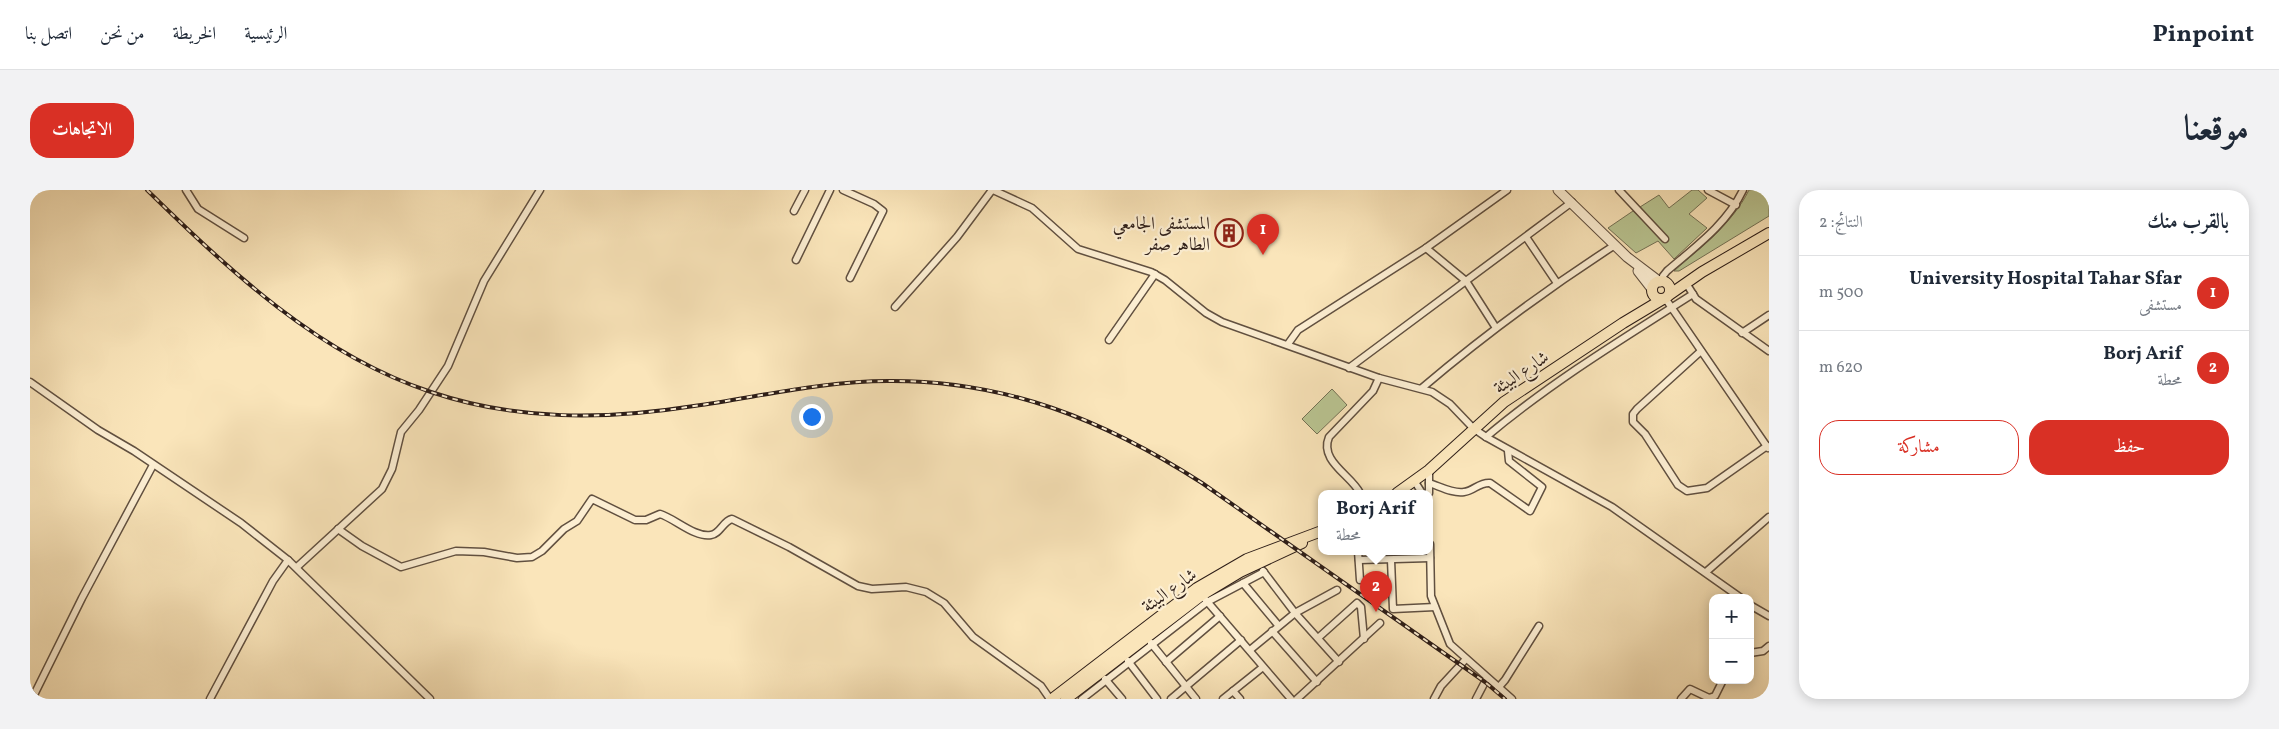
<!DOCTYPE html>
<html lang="ar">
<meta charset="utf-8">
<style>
:root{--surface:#fff;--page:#f2f2f3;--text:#1f2937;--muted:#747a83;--line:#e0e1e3;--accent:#d93025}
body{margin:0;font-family:Vollkorn,Amiri,serif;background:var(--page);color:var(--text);direction:rtl}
.controls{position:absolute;right:15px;bottom:15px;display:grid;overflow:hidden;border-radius:10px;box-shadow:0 2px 12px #0003}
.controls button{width:45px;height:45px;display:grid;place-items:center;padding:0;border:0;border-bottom:1px solid var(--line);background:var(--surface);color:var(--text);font:25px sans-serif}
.you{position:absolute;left:781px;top:226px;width:18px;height:18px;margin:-12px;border:4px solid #fff;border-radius:50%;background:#1a73e8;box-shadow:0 0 0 8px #1a73e833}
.badge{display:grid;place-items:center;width:32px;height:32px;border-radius:50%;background:var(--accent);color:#fff;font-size:16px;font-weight:700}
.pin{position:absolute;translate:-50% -41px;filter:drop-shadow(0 1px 2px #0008)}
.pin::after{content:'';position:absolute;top:26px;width:18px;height:15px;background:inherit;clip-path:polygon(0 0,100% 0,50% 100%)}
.popup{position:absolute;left:1288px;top:300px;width:115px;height:65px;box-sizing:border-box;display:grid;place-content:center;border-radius:10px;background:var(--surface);filter:drop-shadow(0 1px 4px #0005);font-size:16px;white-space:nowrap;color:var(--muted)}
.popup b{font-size:19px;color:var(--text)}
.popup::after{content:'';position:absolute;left:50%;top:100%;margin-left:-10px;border:10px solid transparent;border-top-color:var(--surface)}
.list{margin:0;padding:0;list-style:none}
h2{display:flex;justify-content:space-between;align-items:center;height:65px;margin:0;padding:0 20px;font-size:21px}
h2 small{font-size:16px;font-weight:400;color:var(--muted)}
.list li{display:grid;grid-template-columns:32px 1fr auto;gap:15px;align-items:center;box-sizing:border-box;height:75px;padding:0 20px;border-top:1px solid var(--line)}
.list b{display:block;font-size:19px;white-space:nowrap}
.list p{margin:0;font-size:16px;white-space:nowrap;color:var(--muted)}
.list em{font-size:16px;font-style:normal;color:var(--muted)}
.actions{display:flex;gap:10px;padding:15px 20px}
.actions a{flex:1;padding:11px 0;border:1px solid var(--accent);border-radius:20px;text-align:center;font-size:18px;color:var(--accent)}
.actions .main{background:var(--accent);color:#fff}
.map{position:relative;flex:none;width:1739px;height:509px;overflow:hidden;direction:ltr;border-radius:20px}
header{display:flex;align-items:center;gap:30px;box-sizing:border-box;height:70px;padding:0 25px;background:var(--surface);border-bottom:1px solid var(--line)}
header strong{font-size:24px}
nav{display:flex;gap:28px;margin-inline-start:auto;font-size:18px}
.intro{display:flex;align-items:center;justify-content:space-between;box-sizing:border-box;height:120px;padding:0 30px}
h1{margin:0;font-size:35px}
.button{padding:12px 22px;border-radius:20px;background:var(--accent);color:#fff;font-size:18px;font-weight:700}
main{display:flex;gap:30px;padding:0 30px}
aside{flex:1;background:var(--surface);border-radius:20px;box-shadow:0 2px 12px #0003}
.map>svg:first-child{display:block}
.green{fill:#bac693;stroke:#747256}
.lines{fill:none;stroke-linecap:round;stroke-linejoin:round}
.minor-casing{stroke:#615040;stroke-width:9}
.tertiary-casing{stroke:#615040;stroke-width:11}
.primary-casing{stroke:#2e1e18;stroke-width:12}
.minor{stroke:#fceed2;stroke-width:6}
.tertiary{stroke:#fceed2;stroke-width:9}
.primary{stroke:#fae5ba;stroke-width:10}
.rail-casing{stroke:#2e1e18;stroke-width:4}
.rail{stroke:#fceed2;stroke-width:2;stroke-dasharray:5.5;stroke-linecap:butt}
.labels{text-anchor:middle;stroke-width:4.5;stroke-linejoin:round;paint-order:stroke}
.poi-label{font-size:18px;fill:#2e1e18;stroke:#fceed2;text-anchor:end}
.street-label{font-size:18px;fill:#2e1e18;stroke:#fceed2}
</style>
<header>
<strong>Pinpoint</strong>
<nav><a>الرئيسية</a><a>الخريطة</a><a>من نحن</a><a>اتصل بنا</a></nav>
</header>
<div class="intro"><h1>موقعنا</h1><a class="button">الاتجاهات</a></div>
<main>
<aside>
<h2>بالقرب منك<small>النتائج: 2</small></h2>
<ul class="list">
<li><span class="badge">1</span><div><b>University Hospital Tahar Sfar</b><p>مستشفى</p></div><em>500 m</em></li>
<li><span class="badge">2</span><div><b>Borj Arif</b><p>محطة</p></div><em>620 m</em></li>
</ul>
<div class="actions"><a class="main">حفظ</a><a>مشاركة</a></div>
</aside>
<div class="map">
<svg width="1739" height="509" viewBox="0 0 1739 509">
<rect width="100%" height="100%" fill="#fae5ba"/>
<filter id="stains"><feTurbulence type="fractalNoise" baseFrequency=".004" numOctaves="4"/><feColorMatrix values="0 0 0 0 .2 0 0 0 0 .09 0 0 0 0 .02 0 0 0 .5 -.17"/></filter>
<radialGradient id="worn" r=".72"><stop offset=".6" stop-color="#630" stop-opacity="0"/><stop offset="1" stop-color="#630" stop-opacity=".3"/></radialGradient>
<!-- green -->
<g class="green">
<polygon points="1662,0 1668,0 1677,8 1659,24 1677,38 1644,69 1628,51 1606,63 1578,38 1603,21 1616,34 1621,31 1610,17 1629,5 1639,18"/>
<path d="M 1719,0 L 1739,0 L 1739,26 L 1649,81 L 1644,81 C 1672,56 1702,34 1719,0 Z"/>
<polygon points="1302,199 1317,215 1287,244 1272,229"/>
</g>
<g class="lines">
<defs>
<g id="minor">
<polyline points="156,0 168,19 214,48"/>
<polyline points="813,0 844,14 853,21 820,88"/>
<polyline points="963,0 1002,18 1048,59 1121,82 1135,90 1176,123 1192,132 1349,188 1402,202 1420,214 1443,238 1456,247 1582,317 1711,408"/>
<polyline points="1589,0 1635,49"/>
<polyline points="1678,0 1706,15"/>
<polyline points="764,21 775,0"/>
<polyline points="1496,47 1527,93"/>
<polyline points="1396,58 1436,91 1466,138"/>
<polyline points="766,70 800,0"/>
<path d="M 1634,92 L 1633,86 L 1637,81 C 1665,57 1697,34 1713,0"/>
<polyline points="1656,93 1666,109 1739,161"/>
<polyline points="1635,108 1738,258"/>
<polyline points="865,117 927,47 962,0"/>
<polyline points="1712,143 1739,125"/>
<polyline points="1079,150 1125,84"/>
<polyline points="1258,154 1268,140 1396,58 1477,0"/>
<polyline points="1671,161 1607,219 1603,224 1603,232 1615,244 1648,295 1657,301 1677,298 1737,256"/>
<polyline points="1319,178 1542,12"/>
<polyline points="0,192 68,240 104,261 211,333 258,370 400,509"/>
<path d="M 1392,198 C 1453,146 1517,99 1585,55"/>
<path d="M 1456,247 C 1520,193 1592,149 1663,104"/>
<polyline points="1385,292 1392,303"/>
<path d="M 1399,293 C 1409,296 1423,304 1434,302 C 1444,301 1449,292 1460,293 L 1500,321 L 1512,297 L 1479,271 L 1478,261"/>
<path d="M 1330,303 C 1321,285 1289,271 1299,247 L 1343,201 L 1349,188"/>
<polyline points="1399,303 1399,280"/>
<path d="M 308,339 L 332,356 L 371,377 L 426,361 L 454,362 L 487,368 L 502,367 L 512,361 L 534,339 L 547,331 L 562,309 L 605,330 L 616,330 L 630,324 C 644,328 665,348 681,345 C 690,344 693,331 702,329 L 759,357 L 828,396 L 842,399 L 876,397 L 896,402 L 914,413 L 943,447 L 1011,496 L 1020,509"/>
<polyline points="1400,354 1401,406 1420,454 1482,509"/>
<polyline points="1328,361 1330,390"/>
<polyline points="1329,370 1400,368"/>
<polyline points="1361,370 1363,419 1405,417"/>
<polyline points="267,377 352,299 362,279 371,242 389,220 418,176 454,91 510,0"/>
<polyline points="1233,381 1265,423 1309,472"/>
<polyline points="1676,382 1739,327"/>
<polyline points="1213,393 1248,435"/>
<polyline points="1175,409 1261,509"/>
<polyline points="1720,415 1739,426"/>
<polyline points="1242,441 1287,492"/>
<polyline points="1288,448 1327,413 1331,417 1334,449"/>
<polyline points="1121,453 1166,509"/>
<polyline points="1220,460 1265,423 1307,400"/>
<polyline points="1720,463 1733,461 1739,456"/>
<polyline points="1098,471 1127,509"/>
<polyline points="1136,472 1190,426"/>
<polyline points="1075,489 1092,509"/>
<polyline points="1468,498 1475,490 1509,436"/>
<polyline points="1203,501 1210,509"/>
<polyline points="2,509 52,408 123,275"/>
<polyline points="180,509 243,391 258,370"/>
<polyline points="1052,509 1177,412 1234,382"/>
<polyline points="1141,509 1211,450"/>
<polyline points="1193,509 1233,477"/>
<polyline points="1267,509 1350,433"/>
<polyline points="1404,509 1411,496 1435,470"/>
<polyline points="1446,509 1457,488"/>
<polyline points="1651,509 1660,499 1679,508 1685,506 1693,490"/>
</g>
<g id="tertiary">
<polyline points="1528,0 1597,67 1630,92"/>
<polyline points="1608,81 1622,99"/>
</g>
<g id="primary">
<circle cx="1631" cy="100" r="9"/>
<polyline points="1639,105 1672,82 1739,43"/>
<polyline points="1367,303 1399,280 1474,212 1593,133 1633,109"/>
<polyline points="1022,509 1167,398 1217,369 1289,342"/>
<polyline points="1036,509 1172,405 1210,382 1272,353"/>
</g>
</defs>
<!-- minor casing -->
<use href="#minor" class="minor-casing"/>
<!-- tertiary casing -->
<use href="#tertiary" class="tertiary-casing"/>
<!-- primary casing -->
<use href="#primary" class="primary-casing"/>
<!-- minor -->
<use href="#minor" class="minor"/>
<!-- tertiary -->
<use href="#tertiary" class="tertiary"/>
<!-- primary -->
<use href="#primary" class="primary"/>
<defs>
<path id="rail" d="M 117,0 C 200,81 289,165 401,202 C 487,231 575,230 664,216 C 728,207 793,191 858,191 C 976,190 1074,230 1172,293 L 1455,492 L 1475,509"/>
</defs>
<!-- rail casing -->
<use href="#rail" class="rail-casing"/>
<!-- rail -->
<use href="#rail" class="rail"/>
</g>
<!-- icons -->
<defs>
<symbol id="building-ring" viewBox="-11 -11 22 22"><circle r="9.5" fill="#fceed2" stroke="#8f2418" stroke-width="1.5"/><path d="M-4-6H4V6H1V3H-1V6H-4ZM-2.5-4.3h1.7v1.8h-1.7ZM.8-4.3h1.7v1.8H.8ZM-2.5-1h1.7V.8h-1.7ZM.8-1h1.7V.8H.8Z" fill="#8f2418"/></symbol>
</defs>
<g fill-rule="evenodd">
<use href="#building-ring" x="1183" y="27" width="32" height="32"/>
</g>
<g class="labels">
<!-- poi labels -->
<g class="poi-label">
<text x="1180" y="39">المستشفى الجامعي<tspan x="1180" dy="21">الطاهر صفر</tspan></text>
</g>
<!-- street labels -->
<g class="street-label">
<text transform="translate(1491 182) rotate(-34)" y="6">شارع البيئة</text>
<text transform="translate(1139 400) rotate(-35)" y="6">شارع البيئة</text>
</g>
</g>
<rect width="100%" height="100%" filter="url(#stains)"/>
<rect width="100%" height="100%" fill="url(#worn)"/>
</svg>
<div class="controls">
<button>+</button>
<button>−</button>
</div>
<div class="you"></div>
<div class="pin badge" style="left:1233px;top:65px">1</div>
<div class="pin badge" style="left:1346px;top:422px">2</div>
<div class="popup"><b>Borj Arif</b>محطة</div>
</div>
</main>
